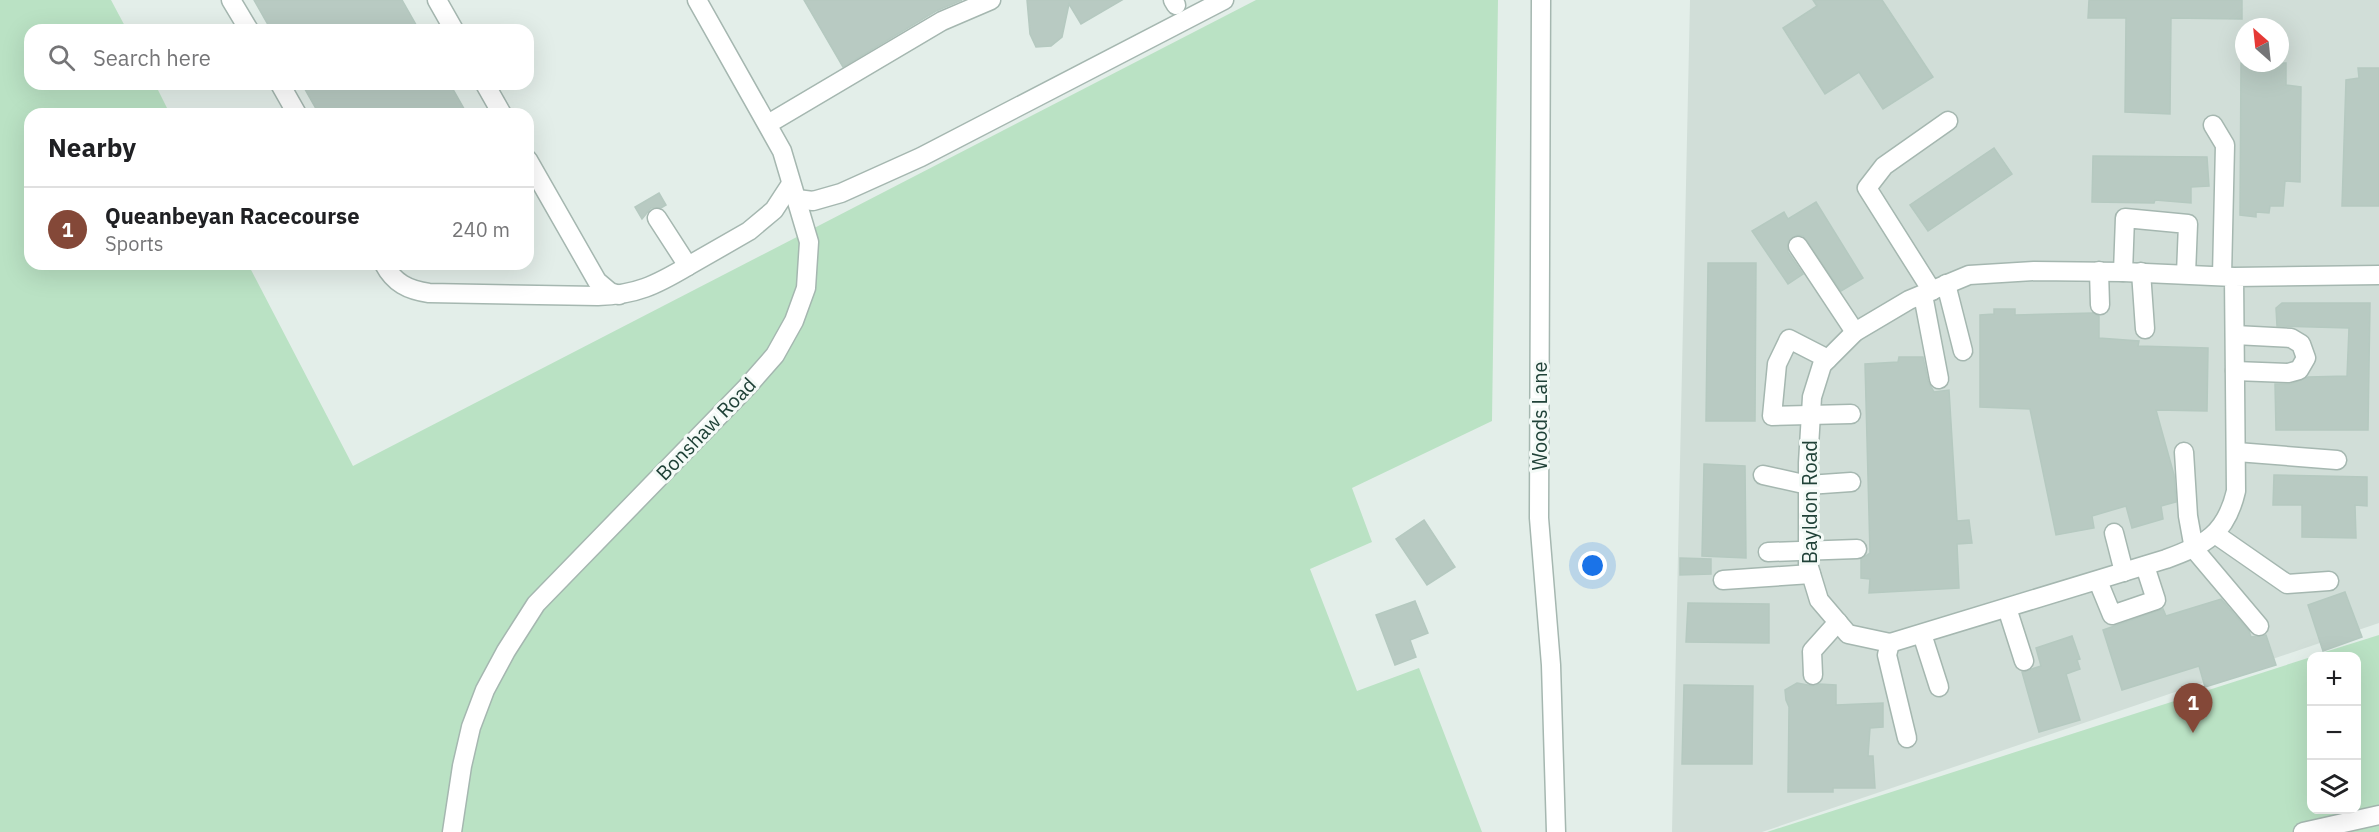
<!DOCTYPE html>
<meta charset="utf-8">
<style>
:root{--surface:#fff;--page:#f2f2f2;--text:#202124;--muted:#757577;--line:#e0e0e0;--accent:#844838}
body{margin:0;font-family:"IBM Plex Sans",sans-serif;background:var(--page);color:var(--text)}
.controls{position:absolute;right:18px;bottom:18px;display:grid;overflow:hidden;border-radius:12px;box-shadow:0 6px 24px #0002}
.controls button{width:54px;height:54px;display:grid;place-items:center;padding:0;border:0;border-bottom:2px solid var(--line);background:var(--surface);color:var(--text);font:30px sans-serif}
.compass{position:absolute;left:2235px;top:18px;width:54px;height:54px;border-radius:50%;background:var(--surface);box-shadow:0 6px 24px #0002;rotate:333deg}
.you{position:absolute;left:1593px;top:566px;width:21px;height:21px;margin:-15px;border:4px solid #fff;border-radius:50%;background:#1a73e8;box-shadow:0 0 0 9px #1a73e833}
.badge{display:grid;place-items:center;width:39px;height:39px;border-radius:50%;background:var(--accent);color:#fff;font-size:20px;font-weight:700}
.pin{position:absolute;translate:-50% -50px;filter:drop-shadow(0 2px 3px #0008)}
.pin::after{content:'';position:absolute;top:32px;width:21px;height:18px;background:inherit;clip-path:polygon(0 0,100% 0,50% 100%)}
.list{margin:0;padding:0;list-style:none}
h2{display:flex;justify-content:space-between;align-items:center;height:78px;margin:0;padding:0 24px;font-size:26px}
h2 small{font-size:20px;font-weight:400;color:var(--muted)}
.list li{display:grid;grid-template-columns:39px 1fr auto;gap:18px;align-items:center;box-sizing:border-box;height:84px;padding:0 24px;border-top:2px solid var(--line)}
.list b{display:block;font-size:22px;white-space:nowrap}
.list p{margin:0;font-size:20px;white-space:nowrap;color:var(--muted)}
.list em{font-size:20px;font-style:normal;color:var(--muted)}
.icon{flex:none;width:33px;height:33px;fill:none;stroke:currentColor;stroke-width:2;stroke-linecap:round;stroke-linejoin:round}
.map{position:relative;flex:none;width:2379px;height:832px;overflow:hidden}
.search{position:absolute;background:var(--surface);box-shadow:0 6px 24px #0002;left:24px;top:24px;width:510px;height:66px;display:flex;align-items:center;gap:15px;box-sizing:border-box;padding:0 21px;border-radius:18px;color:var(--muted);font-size:22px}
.panel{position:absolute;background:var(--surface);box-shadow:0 6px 24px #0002;left:24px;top:108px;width:510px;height:162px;border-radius:18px}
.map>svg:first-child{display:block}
.built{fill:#d1ded8;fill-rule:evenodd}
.green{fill:#bae2c4}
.building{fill:#b8cac2;stroke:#b5c9c0;stroke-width:1.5}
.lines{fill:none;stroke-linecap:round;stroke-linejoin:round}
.minor-casing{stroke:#a5b7b0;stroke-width:21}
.minor{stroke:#fff;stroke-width:18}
.labels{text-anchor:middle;stroke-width:6;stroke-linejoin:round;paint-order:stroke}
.street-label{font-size:20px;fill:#204238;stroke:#f4faf7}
</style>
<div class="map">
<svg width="2379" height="832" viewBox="0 0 2379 832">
<rect width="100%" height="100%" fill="#e3eee9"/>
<!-- built -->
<path class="built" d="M 1690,0 L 2379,0 L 2379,623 L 1762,832 L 1672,832 ZM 2244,27 L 2280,27 L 2280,63 L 2244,63 Z"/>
<!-- green -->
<g class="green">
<polygon points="0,0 111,0 127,30 30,30 30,84 155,84 170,114 30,114 30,264 248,264 353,466 1256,0 1498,0 1492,421 1352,488 1372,542 1310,569 1357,691 1419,668 1482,832 0,832"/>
<polygon points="2379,635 2379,832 1767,832 2311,657 2312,810 2356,810 2356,656 2312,656"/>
</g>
<!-- building -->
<g class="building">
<polygon points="254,0 402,0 419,30 271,30"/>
<polygon points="804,0 962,0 936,11 843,67"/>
<polygon points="1027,0 1122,0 1081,24 1069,4 1062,37 1051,46 1036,47 1030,34"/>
<polygon points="1813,0 1882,0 1933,77 1883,109 1859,72 1825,94 1783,28 1817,6"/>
<polygon points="2089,0 2242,0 2242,19 2171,18 2170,114 2125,112 2126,18 2088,18"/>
<polygon points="2241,63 2286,63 2286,85 2301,87 2300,182 2285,181 2283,206 2270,206 2269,213 2256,212 2256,217 2240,215"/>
<polygon points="2358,68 2379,68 2379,206 2342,206 2346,80 2359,78"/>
<polygon points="302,84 450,84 467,114 319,114"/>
<polygon points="1994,148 2012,174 1928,231 1910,205"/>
<polygon points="2093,156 2207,157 2209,186 2191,187 2191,203 2155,200 2154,203 2092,202"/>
<polygon points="659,193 666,205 661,208 651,208 642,219 635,207"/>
<polygon points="1816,202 1863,278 1841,291 1803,236 1797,235 1788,242 1788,252 1803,274 1788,284 1752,231 1784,212 1788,219"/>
<polygon points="1708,263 1756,263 1755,421 1706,421"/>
<polygon points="2282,303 2370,303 2368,430 2276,430 2275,384 2291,384 2308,377 2347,376 2349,328 2277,326 2276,308"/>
<polygon points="1994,309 2015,309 2015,315 2093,313 2099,316 2099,338 2139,341 2138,346 2208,348 2207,411 2156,410 2174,475 2176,502 2161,506 2163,519 2132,528 2126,506 2092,516 2094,528 2056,535 2030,409 1980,407 1980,315 1994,314"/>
<polygon points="1899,357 1923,357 1928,381 1934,392 1949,390 1957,521 1969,520 1972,543 1957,544 1959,588 1869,593 1870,579 1861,578 1861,559 1870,553 1865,364 1898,362"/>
<polygon points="1704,464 1745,466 1746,558 1702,556"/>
<polygon points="2274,475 2367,477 2367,506 2355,505 2356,538 2302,537 2302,505 2273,505"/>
<polygon points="1424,520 1455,567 1427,585 1396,539"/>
<polygon points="1680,558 1711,559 1711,574 1680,575"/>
<polygon points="2345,592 2362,637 2323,651 2308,605"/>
<polygon points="2221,599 2249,631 2251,637 2266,635 2276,665 2205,687 2199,666 2122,690 2103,630 2163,609 2166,616"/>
<polygon points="1415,601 1428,633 1410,640 1416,657 1395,665 1376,615"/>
<polygon points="1688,603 1769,604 1769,643 1686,642"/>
<polygon points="2072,636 2080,659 2077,660 2080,669 2066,674 2080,720 2039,732 2022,672 2041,666 2036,648"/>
<polygon points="1797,683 1813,686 1819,684 1836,685 1836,705 1883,703 1883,727 1870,728 1868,756 1873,756 1875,788 1833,788 1833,792 1788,792 1789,707 1786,700 1785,690"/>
<polygon points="1684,685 1753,686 1752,764 1682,764"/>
</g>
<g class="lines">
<defs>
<g id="minor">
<polyline points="231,0 249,30"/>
<polyline points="437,0 454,30"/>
<polyline points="1173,0 1176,5"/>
<polyline points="1541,0 1539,518 1551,665 1556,832"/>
<polyline points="280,84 297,114"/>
<polyline points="485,84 502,114"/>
<polyline points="768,124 942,21 991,0"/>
<polyline points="2213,125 2225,145 2222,276"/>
<polyline points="528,160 597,281 610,292 619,295"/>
<polyline points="797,199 813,201 841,193 921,157 1224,0"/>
<polyline points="657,218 688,266 749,231 774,210 791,184"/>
<polyline points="1798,246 1855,332"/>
<path d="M 384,264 C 394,283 408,290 429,293 L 598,296 C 636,295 656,285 688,266"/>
<polyline points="2099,271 2100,305"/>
<polyline points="2123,272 2125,218 2188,224 2186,274"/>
<polyline points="2141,272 2145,329"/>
<path d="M 2234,277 L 2236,491 C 2226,534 2205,545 2166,559 L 1890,643 L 1848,634 L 1819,600 L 1808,564 L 1808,463 L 1812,397 L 1822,365 L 1855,332 L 1909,300 L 1969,275 L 2034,271 L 2123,272 L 2234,277 L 2379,275"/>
<polyline points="1946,284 1963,351"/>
<polyline points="1932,291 1867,188 1884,166 1948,121"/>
<polyline points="1923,295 1939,379"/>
<polyline points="2235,335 2291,338 2301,344 2306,358 2299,370 2288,373 2235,371"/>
<polyline points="1828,359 1789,339 1777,364 1772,416 1851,414"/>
<polyline points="2184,452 2188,516 2194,549 2259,626"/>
<polyline points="2237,452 2337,460"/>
<polyline points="1763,475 1808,485 1851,482"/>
<polyline points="2114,533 2124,572"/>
<polyline points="2215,534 2287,584 2329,581"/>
<polyline points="1768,552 1857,549"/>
<polyline points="1723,580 1811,574"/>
<polyline points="2098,581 2112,615 2156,600 2145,566"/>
<polyline points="2007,608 2024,661"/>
<polyline points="1922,634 1939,687"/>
<polyline points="1890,643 1887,655 1907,738"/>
<polyline points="1813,675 1812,651 1838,622"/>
<polyline points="452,832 462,766 471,727 485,690 506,651 536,604 747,387 775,355 794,321 806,288 809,242 782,151 697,0"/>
<polyline points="2303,832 2379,815"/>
</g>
</defs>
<!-- minor casing -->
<use href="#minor" class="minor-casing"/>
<!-- minor -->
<use href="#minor" class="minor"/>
</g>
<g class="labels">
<!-- street labels -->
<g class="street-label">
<text transform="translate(1540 416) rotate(-90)" y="7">Woods Lane</text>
<text transform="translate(706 429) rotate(-46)" y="7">Bonshaw Road</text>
<text transform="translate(1810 502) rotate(-90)" y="7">Bayldon Road</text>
</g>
</g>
</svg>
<div class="controls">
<button>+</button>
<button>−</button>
<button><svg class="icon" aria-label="layers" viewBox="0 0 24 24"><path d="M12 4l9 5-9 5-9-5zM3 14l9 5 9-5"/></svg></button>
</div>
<svg class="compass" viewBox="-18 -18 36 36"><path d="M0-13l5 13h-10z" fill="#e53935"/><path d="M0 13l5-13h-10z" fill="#757577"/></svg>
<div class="you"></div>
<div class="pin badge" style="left:2193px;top:733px">1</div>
<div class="search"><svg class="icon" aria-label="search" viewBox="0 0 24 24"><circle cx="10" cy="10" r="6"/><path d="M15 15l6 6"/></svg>Search here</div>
<section class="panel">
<h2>Nearby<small></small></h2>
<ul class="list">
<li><span class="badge">1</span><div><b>Queanbeyan Racecourse</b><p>Sports</p></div><em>240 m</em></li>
</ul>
</section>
</div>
